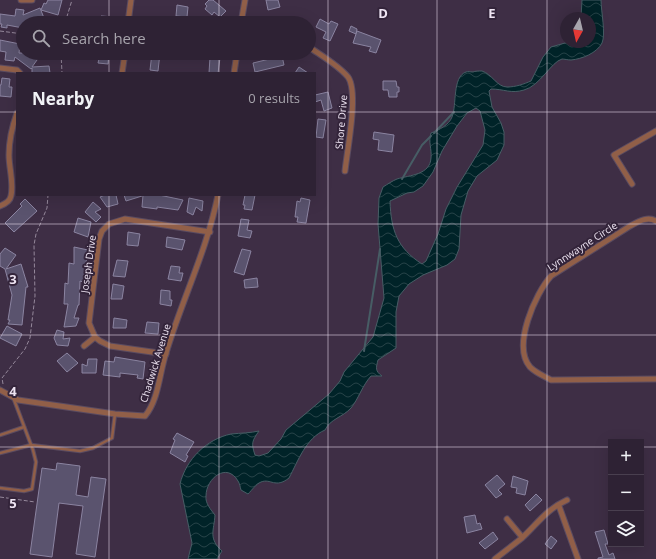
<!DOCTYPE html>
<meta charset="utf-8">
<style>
:root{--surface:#2e2234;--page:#3a2f40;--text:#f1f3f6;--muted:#a7a4ac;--line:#493f4f}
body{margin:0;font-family:"Open Sans",sans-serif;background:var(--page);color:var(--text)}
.controls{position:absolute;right:12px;bottom:12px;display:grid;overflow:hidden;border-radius:0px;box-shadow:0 4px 16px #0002}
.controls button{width:36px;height:36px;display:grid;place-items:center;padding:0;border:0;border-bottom:1px solid var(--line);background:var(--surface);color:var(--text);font:20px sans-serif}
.compass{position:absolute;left:560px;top:12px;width:36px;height:36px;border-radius:50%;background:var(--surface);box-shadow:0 4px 16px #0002;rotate:188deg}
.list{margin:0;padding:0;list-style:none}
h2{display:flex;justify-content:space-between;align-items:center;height:52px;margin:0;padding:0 16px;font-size:17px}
h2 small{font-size:13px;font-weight:400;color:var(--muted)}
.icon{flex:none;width:22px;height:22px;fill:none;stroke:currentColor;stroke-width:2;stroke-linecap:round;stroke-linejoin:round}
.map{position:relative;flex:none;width:656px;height:559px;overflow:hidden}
.search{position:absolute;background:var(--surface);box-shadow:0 4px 16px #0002;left:16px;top:16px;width:300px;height:44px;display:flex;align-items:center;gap:10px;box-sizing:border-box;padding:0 14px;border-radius:22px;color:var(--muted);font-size:15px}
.panel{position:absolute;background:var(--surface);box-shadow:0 4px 16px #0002;left:16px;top:72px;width:300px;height:124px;border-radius:0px}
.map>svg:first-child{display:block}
.water{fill:url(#water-waves);stroke:#475d65;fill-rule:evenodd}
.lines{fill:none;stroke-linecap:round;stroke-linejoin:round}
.stream{stroke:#475d65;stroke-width:2}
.building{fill:#5a536e;stroke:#8b84a1}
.lane-casing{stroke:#5a4b61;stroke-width:4.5}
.street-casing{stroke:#5a4b61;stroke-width:7}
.path{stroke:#95889b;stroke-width:1;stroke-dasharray:4 2;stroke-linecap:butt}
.lane{stroke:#915f48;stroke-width:2.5}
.street{stroke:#915f48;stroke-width:5}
.grid{fill:none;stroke:#eee4f2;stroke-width:1;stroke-opacity:0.55}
.labels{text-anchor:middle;stroke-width:4;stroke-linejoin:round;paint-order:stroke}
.street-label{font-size:10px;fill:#eee4f2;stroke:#33243a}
.grid-label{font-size:13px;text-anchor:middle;font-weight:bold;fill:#eee4f2;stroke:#33243a;stroke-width:4;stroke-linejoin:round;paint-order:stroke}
</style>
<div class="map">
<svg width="656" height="559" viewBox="0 0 656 559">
<defs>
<pattern id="water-waves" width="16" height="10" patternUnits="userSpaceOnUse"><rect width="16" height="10" fill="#002328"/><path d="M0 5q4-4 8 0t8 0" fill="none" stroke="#264348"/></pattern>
</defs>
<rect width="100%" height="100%" fill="#3e2e45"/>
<!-- water -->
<path class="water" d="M 582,0 L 601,0 C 601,11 606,34 602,43 C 597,53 582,59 571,60 C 568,60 564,59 562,59 C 551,62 540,86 524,90 C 511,94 504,89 491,89 L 489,91 L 492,107 L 501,123 L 504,132 L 504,145 L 497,160 L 477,176 L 468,191 L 461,215 L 459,249 L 455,259 L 447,265 L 423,275 L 409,284 L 399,296 L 396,312 L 396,348 L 378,360 C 376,368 375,371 382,376 L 371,376 C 362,386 359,398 351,408 C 343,417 330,419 325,430 C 306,438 298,461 289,478 C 275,489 271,478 261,482 C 256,484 252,490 248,494 L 241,490 C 240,487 240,484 238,481 C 227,462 206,478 206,496 C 205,503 211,510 215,515 C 214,531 208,538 222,551 L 217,559 L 188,559 L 192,543 L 180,484 C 186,459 207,439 231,434 C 241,433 250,433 259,431 C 252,441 251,443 255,455 L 259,456 L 268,453 L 281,439 L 286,430 L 329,394 L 340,381 L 344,372 L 373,337 L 384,298 L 378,224 L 379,198 L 383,187 C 388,184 392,181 397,179 C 410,175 430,175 431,158 C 432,149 428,142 431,133 C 439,130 449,125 452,117 C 457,105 452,77 466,72 C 468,71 470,72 473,72 C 475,71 479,71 482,71 C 492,74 497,87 507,87 C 516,87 524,84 531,81 L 543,57 L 551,47 L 565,43 L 590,42 L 590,18 L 581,18 ZM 476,108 L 480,111 L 485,130 L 483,145 L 457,187 L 446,209 L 438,234 L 426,261 L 422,264 C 397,248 391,230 390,201 L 407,193 L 414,192 L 423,186 L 433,172 L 442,151 L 457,126 L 467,113 Z"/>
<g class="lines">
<!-- stream -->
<g class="stream">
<polyline points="434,133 454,112"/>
<polyline points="402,179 422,145 431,136"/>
<polyline points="364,351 380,249"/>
</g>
</g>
<!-- building -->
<g class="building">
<polygon points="48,0 62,0 58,15 41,10 44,3 46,4"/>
<polygon points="209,0 213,0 226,11 220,17 214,12 212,15 205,9 207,6 205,4"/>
<polygon points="266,0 278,0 280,7 268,10"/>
<polygon points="177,5 188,7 187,17 176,16"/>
<polygon points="40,8 46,23 23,23 23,28 7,25 7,28 1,27 2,24 0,24 0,14 15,16 16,9 24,10 23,15"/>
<polygon points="101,16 114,17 113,23 100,23"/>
<polygon points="151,17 162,19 161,23 150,23"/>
<polygon points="320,19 329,24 331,21 338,24 330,41 323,38 326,32 316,27"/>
<polygon points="351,26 357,29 356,34 349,31"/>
<polygon points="357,31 381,40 376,53 369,51 371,47 353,43"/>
<polygon points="0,40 20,44 19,53 42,53 32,67 49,66 50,73 32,73 32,68 31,69 15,57 14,61 5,60 6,52 0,51"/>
<polygon points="96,53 109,53 108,64 98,63 99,59 96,59"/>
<polygon points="152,53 160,53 158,71 150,70"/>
<polygon points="282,56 284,65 255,72 253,63"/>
<polygon points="210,57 220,58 218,73 209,73"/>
<polygon points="299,67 308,73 295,73"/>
<polygon points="2,78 10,79 9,87 12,87 11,97 0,96 0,85 1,85"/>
<polygon points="383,81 396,81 397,87 399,87 399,92 397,92 397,97 389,97 388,90 383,90"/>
<polygon points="328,92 332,108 324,111 321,100 315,102 315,95"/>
<polygon points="318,119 326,120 323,138 316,137"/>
<polygon points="374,132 394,135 392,152 378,150 379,140 373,139"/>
<polygon points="105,195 116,195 118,204 107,207 100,197"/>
<polygon points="124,195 142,195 142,196 126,201"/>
<polygon points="143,195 159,195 183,200 178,210 157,207 157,209 142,207"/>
<polygon points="245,195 255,195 252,210 244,209 245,205 243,205"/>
<polygon points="189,198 203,201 202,211 196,207 193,215 187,212"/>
<polygon points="301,198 310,200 306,223 297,222 298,217 295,217 297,201 300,202"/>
<polygon points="25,199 37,211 14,232 5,223 22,206 20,204"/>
<polygon points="93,202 101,209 95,212 101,217 96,222 85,212"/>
<polygon points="78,218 91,222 88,237 74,232"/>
<polygon points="241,219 249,220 247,230 252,231 250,238 238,236"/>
<polygon points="128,232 140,234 138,246 127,245"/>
<polygon points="167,237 185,240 182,250 166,247"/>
<polygon points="74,247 88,250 83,282 80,281 79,305 78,305 74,318 79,318 76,326 64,327 68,304 64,304 65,283 68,284 69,263 74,264"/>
<polygon points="5,248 16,255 6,269 21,264 28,287 26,287 22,325 8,324 10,320 8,320 12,295 5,269 0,266 0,254"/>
<polygon points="242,249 251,251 244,275 234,272"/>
<polygon points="117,260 128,261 125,277 113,276"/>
<polygon points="171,266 180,267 179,273 183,273 181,281 168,279"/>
<polygon points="257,278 258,287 245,288 244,280"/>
<polygon points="113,284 124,286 122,299 111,299"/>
<polygon points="161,290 170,291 170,300 172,300 171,306 160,304"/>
<polygon points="114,318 127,320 126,328 113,328"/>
<polygon points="147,322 159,323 158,334 145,333"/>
<polygon points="7,326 22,334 16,346 0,338"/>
<polygon points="57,330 64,332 63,339 70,338 68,346 57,345 54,338"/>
<polygon points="67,353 78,363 67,372 57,361"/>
<polygon points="115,357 145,362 143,379 137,378 138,375 120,373 120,377 103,375 105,361 114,362"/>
<polygon points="88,359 97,359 96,373 82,373 82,364 87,366"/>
<polygon points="177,433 194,442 186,455 188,456 185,462 170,453 175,440 173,439"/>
<polygon points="57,463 80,466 76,495 88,497 91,477 106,479 95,557 76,554 83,506 59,503 52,557 30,554 42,468 56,470"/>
<polygon points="497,475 505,484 498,490 502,494 496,498 485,485"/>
<polygon points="513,476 528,481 525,495 516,493 517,488 511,487"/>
<polygon points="536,494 542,500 530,511 525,505"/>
<polygon points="475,515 477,524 480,523 482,529 467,533 464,517"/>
<polygon points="604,530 608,544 605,544 609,555 613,553 615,559 598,559 598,558 603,557 595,532"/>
<polygon points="493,532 498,539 485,549 479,543"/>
<polygon points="551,536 557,541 551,549 545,544"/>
</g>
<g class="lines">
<defs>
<g id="lane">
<polyline points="0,435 24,427"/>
<polyline points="0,453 31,445 80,451 93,448 112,438 115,414"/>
<polyline points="0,488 24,491 32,489 36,462 33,450 13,397"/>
</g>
<g id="street">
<polyline points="21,0 32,0"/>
<polyline points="241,22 258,23"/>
<polyline points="128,23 131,0"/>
<polyline points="241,23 245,0"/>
<path d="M 309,47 C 322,56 338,65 348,77 C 359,92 347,151 345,171"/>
<polyline points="0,68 17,70 20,73"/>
<polyline points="122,73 125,53"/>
<polyline points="234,73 237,53"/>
<polyline points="632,184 614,155 656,131"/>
<path d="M 0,206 C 5,204 10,201 11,196 C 14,183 9,168 9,155 C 9,140 12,127 17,113"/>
<path d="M 656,221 C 647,216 638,222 630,226 L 551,276 C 535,294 512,346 530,367 C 536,373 544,376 551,380 L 656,379"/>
<polyline points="84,346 95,337"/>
<polyline points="166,354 110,346 100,341 95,337 89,323 99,239 102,231 109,224 125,219 210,232"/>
<path d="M 0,390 L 18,400 L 115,414 L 145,416 C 159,399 159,374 166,353 C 182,300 207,250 218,195"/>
<polyline points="559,506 578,559"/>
<polyline points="507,519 522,537"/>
<path d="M 495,559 C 504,552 513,545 522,538 C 538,523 547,509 567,500"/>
</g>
</defs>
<!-- lane casing -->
<use href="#lane" class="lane-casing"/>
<!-- street casing -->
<use href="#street" class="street-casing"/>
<!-- path -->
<g class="path">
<polyline points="65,23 72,0"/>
<polyline points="0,31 23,34"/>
<polyline points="61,53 62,73"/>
<polyline points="3,384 2,378 25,349 30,338 35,296 34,245 36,234 47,208 48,195"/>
<polyline points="0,497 35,502"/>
</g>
<!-- lane -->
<use href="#lane" class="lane"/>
<!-- street -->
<use href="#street" class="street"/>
</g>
<!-- grid -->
<path class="grid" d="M 109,0 L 109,23M 219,0 L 219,23M 328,0 L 328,559M 437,0 L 437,559M 547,0 L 547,559M 109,53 L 109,73M 219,53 L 219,73M 0,112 L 17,112M 315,112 L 656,112M 109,195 L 109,559M 219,195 L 219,559M 0,224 L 656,224M 0,335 L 656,335M 0,447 L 611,447M 641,447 L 656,447"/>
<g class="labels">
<!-- street labels -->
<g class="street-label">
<text transform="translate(341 122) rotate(-85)" y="4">Shore Drive</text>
<text transform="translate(582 246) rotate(-33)" y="4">Lynnwayne Circle</text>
<text transform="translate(88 264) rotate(-82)" y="4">Joseph Drive</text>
<text transform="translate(155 363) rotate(-73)" y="4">Chadwick Avenue</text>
</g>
</g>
<g class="grid-label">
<text x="383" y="18">D</text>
<text x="492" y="18">E</text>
<text x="13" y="284">3</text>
<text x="13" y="396">4</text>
<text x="13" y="508">5</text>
</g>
</svg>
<div class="controls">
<button>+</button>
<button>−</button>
<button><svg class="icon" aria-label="layers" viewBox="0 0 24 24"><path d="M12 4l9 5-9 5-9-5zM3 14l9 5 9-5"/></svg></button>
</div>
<svg class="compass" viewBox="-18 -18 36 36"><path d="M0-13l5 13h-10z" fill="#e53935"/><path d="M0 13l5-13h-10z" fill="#a7a4ac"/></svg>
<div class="search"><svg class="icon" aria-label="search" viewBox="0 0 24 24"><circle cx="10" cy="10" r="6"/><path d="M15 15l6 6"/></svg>Search here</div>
<section class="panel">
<h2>Nearby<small>0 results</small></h2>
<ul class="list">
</ul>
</section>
</div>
